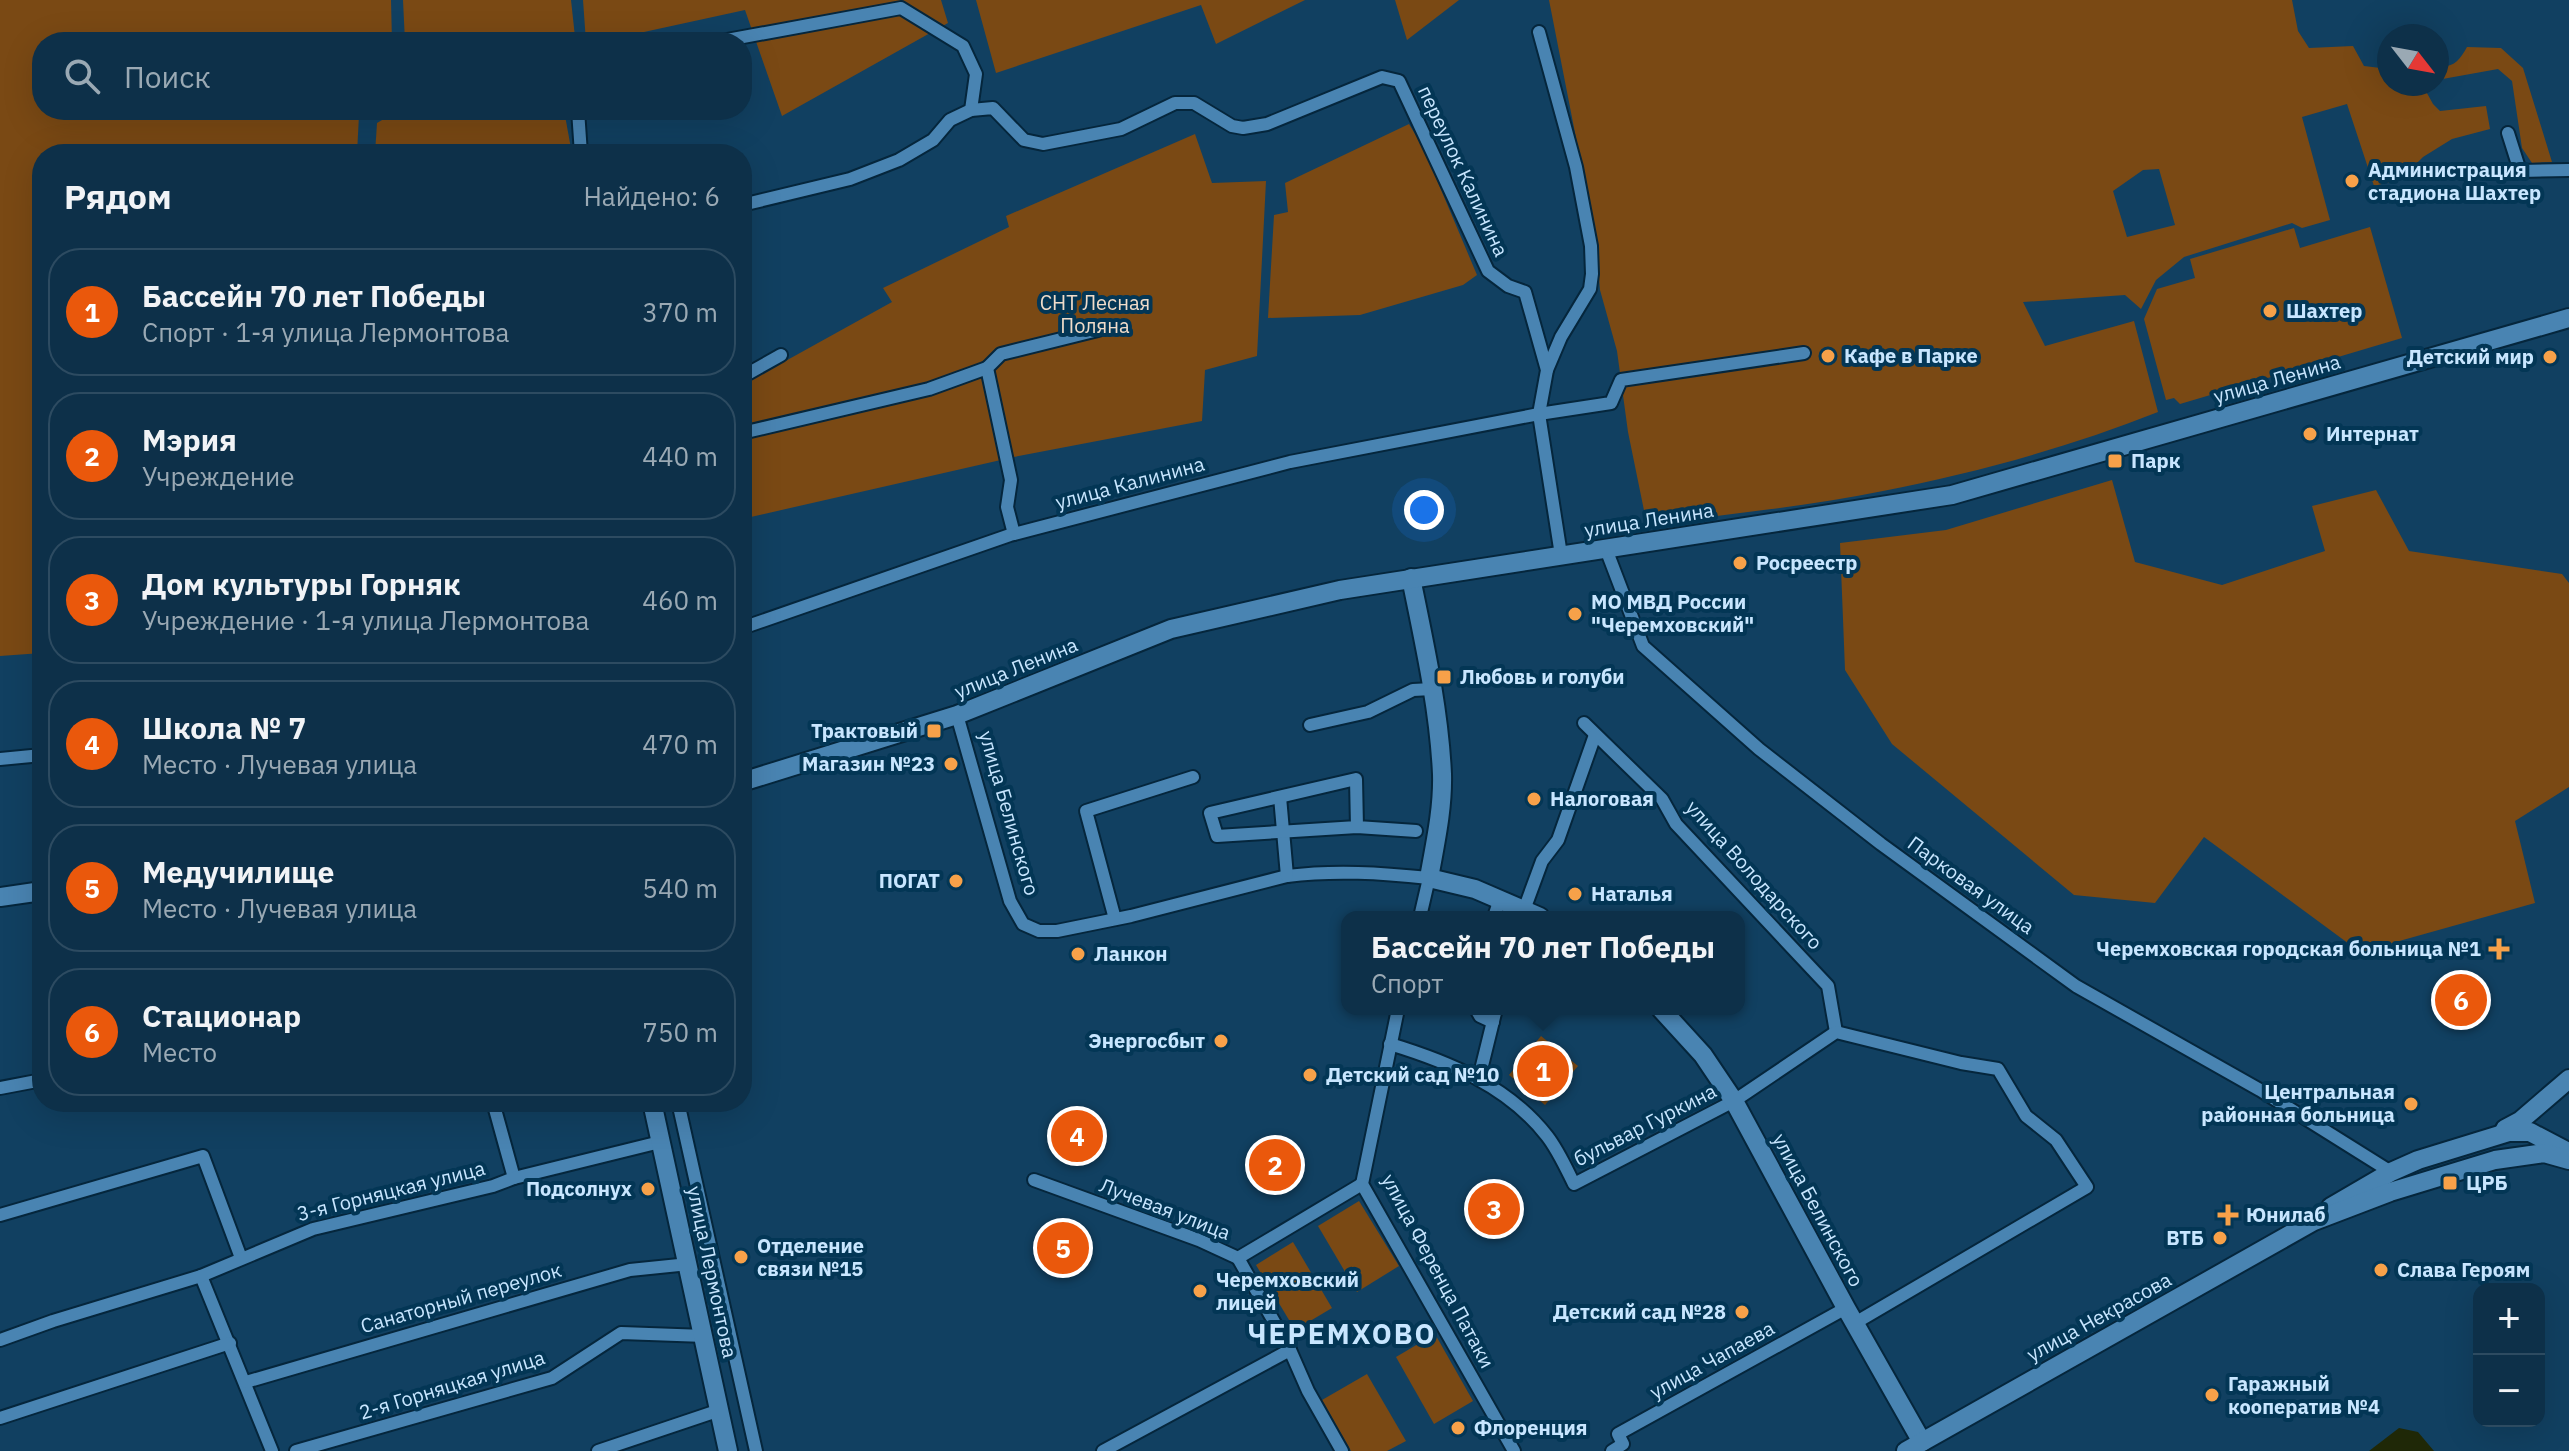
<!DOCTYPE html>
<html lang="ru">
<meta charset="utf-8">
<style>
:root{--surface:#0d3049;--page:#1b3c53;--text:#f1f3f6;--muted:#9aa9b4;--line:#2d4b61;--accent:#ea580c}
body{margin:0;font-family:"IBM Plex Sans",sans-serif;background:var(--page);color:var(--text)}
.controls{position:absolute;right:24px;bottom:24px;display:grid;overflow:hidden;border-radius:16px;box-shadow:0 8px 32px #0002}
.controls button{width:72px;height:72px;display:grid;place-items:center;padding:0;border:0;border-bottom:2px solid var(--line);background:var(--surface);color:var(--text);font:40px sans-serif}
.compass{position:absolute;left:2377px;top:24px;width:72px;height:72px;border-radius:50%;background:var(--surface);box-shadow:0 8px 32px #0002;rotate:121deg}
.you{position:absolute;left:1424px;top:510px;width:28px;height:28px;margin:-20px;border:6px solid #fff;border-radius:50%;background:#1a73e8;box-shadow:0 0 0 12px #1a73e833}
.badge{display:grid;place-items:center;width:52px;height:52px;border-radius:50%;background:var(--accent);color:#fff;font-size:26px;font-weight:700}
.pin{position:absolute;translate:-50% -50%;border:4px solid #fff;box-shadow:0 2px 8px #0006}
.popup{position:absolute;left:1341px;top:911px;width:404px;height:104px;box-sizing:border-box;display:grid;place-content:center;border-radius:16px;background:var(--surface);filter:drop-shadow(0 2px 6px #0005);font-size:26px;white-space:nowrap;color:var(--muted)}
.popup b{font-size:30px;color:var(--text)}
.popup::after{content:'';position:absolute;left:50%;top:100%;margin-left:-16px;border:16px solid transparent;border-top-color:var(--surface)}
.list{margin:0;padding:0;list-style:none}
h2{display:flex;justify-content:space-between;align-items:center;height:104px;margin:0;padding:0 32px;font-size:34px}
h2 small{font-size:26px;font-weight:400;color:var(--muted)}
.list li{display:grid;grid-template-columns:52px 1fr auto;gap:24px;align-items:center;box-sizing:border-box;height:128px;margin:0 16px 16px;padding:0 16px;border:2px solid var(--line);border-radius:32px}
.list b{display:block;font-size:30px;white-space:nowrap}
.list p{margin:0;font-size:26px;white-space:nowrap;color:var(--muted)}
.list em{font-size:26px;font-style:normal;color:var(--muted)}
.icon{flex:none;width:44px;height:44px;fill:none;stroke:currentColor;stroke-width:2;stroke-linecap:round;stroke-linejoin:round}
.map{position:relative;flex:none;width:2569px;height:1451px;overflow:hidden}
.search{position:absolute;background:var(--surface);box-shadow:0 8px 32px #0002;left:32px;top:32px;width:720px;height:88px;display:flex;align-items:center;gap:20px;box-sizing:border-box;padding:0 28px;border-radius:32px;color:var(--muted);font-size:30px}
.panel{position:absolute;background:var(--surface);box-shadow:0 8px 32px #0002;left:32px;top:144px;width:720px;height:968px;border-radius:32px}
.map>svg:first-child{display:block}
.green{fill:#7a4914;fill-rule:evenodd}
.water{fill:#1f2807}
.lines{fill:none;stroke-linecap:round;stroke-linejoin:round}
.street-casing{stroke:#05263c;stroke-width:16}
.secondary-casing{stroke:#05263c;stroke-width:22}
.street{stroke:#4984b2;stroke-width:12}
.secondary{stroke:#4984b2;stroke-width:18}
.poi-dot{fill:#f7a149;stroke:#033655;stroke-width:3}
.labels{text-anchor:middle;stroke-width:8;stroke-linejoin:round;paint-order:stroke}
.poi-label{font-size:20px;font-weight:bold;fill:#c8e6ff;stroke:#033655;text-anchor:start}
.street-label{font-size:20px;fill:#c8e6ff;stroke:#033655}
.park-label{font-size:20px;fill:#f0dcca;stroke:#033655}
.district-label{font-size:28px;font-weight:bold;letter-spacing:2px;fill:#c8e6ff;stroke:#033655}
</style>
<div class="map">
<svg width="2569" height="1451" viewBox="0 0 2569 1451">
<rect width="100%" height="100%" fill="#114061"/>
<!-- green -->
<g class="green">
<polygon points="0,0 391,0 392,42 42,42 42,110 366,110 359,115 357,154 42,154 42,653 0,656"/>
<polygon points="403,0 571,0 575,37 562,42 405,42"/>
<polygon points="583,0 941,0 948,23 782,116 745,10 598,42 586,42"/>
<polygon points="976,0 1305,0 1216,44 1201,5 996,73"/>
<polygon points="1395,0 1459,0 1407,40"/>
<path d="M 1549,0 L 2292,0 L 2298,31 L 2309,48 L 2353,46 L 2364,66 L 2389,69 L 2389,84 L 2422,84 L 2433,104 L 2440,111 L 2486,106 L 2490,129 L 2452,139 L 2423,157 L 2401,179 L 2374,186 L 2347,104 L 2302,117 L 2330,220 L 2302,228 L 2292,223 L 2184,257 L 2156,280 L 2141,309 L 2125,295 L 2023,302 L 2045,346 L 2134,321 L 2158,412 C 2070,447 1975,473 1883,491 C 1805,507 1725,514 1647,525 L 1628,432 L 1617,351 L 1600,290 L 1596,240 ZM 2159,169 L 2175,225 L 2127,237 L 2113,191 L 2143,170 Z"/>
<path d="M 2467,47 L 2501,48 L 2523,68 L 2552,162 L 2532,163 L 2522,148 L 2512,81 L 2498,69 L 2437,80 L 2437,66 C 2454,68 2459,61 2467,47 Z"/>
<polygon points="399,110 564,110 572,154 375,154 377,123"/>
<polygon points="1409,124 1423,147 1477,275 1463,285 1360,315 1268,318 1274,215 1288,212 1285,183"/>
<polygon points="1195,134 1212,183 1266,181 1257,356 1205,370 1202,421 1014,457 742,519 742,385 892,302 883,288 1009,227 1006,216"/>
<polygon points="2370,227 2402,338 2180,404 2174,398 2166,400 2144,319 2157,289 2195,278 2190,259 2294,228 2300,248"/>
<polygon points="2112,480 2135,562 2222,585 2325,551 2312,506 2376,490 2409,551 2562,574 2569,583 2569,787 2515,821 2535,903 2360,952 2204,837 2155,903 2074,895 1892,744 1845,670 1840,543 1946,530"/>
<polygon points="1541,1036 1578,1066 1545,1105 1509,1075"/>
<polygon points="1359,1201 1399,1266 1357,1292 1318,1226"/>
<polygon points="1293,1242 1332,1308 1295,1330 1256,1265"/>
<polygon points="1435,1334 1473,1401 1434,1424 1396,1357"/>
<polygon points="1367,1374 1406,1441 1387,1451 1351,1451 1322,1400"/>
</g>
<!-- water -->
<polygon class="water" points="2399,1428 2418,1432 2434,1451 2369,1451"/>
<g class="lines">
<defs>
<g id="street">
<polyline points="1539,32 1576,167 1591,246 1592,274 1590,289 1561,337 1547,370"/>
<polyline points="716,42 901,8 963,46 976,74 971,110"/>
<polyline points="578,110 581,154"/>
<polyline points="2508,133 2520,171 2569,170"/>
<polyline points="742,205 850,179 899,160 933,140 950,120 971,110 993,108 1024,140 1043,144 1121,129 1175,103 1194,103 1232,126 1243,128 1267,124 1382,77 1399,81 1488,271 1508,286 1525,292 1547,370 1539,414 1561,555"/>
<polyline points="742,377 781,355"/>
<polyline points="742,433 929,389 987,368"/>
<polyline points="1014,534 1007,507 1011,480 987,368 1001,354 1098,330"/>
<polyline points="1606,549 1643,646 1759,749 1881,844 2076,986 2260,1090 2391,1172"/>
<polyline points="742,628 1010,535 1290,462 1539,414 1611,403 1621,380 1804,353"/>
<path d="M 957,715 L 1010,901 L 1023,924 L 1039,931 L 1057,931 L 1131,916 L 1287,876 C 1335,870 1381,873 1429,878 L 1420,917"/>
<polyline points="1584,723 1662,799 1676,824 1828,986 1836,1032"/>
<polyline points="1310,725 1368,712 1413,690 1432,689"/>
<polyline points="0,759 42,755"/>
<polyline points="1280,797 1287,876"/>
<polyline points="1357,827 1356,779 1210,813 1217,836 1357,827 1416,831"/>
<polyline points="1524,910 1542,861 1558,840 1595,735"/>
<polyline points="1494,917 1500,899"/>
<polyline points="1115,919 1086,811 1193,777"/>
<polyline points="1398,1009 1362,1184 1514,1451"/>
<polyline points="1476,1009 1480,1016 1493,1022"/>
<path d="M 1390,1044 C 1449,1062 1508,1086 1547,1136 C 1558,1150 1566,1168 1574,1184 L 1734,1101 L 1836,1032 L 1961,1063 L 1998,1069 L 2026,1116 L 2056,1140 L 2087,1187 L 1855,1323"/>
<polyline points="1479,1078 1496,1009"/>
<polyline points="0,1088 42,1080"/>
<polyline points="493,1102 514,1178"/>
<polyline points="678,1102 756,1451"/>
<polyline points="1034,1180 1199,1240 1238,1258"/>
<polyline points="0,1215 203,1156 241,1258"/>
<polyline points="1238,1258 1290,1350 1308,1391 1342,1451"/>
<polyline points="1238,1258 1362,1184"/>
<polyline points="201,1276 272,1451"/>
<polyline points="0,1340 53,1321 201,1276 313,1229 493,1186 514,1178 660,1142"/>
<polyline points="246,1382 630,1270 689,1264"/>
<polyline points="0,1418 230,1343"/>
<polyline points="296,1451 552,1378 621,1333 705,1336"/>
<polyline points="598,1451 720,1410"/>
<polyline points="1103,1451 1290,1350"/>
<polyline points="1612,1451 1623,1444 1618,1434 1846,1308"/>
</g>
<g id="secondary">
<path d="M 1411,578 C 1424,642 1439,708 1442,774 C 1443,809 1435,844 1429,878 L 1475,889 L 1540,917"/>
<polyline points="742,782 957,715 1171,629 1340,590 1952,495 2569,318"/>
<polyline points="0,897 42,891"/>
<polyline points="1661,1009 1703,1055 1734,1101 1846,1308 1922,1442"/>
<polyline points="652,1102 728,1451"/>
<polyline points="2505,1129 2520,1121 2569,1079"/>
<polyline points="2331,1207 2391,1172 2418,1160 2509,1132 2530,1132 2568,1152"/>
<polyline points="1906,1451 2314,1221 2390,1192 2495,1160 2544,1153 2569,1160"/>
</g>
</defs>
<!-- street casing -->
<use href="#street" class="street-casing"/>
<!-- secondary casing -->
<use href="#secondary" class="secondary-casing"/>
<!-- street -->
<use href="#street" class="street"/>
<!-- secondary -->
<use href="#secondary" class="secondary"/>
</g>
<!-- markers -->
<g class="poi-dot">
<circle cx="2352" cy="181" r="8"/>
<circle cx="2270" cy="311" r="8"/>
<circle cx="1828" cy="356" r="8"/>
<circle cx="2550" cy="357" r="8"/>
<circle cx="2310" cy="434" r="8"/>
<rect x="2107" y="453" width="16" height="16" rx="4"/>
<circle cx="1740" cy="563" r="8"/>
<circle cx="1575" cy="614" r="8"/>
<rect x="1436" y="669" width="16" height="16" rx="4"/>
<rect x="926" y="723" width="16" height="16" rx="4"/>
<circle cx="951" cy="764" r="8"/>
<circle cx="1534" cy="799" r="8"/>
<circle cx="956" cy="881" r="8"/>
<circle cx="1575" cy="894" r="8"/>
<path d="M2495 937h8v8h8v8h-8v8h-8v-8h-8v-8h8z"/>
<circle cx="1078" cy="954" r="8"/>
<circle cx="1221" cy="1041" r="8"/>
<circle cx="1310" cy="1075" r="8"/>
<circle cx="2411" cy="1104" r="8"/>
<rect x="2442" y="1175" width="16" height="16" rx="4"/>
<circle cx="648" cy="1189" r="8"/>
<path d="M2224 1203h8v8h8v8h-8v8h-8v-8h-8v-8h8z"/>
<circle cx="2220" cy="1238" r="8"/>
<circle cx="741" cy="1257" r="8"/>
<circle cx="2381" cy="1270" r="8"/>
<circle cx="1200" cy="1291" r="8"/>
<circle cx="1742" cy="1312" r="8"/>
<circle cx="2212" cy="1395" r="8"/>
<circle cx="1458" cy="1428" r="8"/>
</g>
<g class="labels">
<!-- poi labels -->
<g class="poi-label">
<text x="2368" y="177">Администрация<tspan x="2368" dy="23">стадиона Шахтер</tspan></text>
<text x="2286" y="318">Шахтер</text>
<text x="1844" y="363">Кафе в Парке</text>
<text x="2534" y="364" text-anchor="end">Детский мир</text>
<text x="2326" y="441">Интернат</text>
<text x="2131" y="468">Парк</text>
<text x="1756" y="570">Росреестр</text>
<text x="1591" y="609">МО МВД России<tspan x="1591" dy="23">"Черемховский"</tspan></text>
<text x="1460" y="684">Любовь и голуби</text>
<text x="918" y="738" text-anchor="end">Трактовый</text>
<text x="935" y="771" text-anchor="end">Магазин №23</text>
<text x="1550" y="806">Налоговая</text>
<text x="940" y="888" text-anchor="end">ПОГАТ</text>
<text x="1591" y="901">Наталья</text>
<text x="2481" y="956" text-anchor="end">Черемховская городская больница №1</text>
<text x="1094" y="961">Ланкон</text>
<text x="1205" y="1048" text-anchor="end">Энергосбыт</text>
<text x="1326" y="1082">Детский сад №10</text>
<text x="2395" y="1099" text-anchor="end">Центральная<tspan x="2395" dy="23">районная больница</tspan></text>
<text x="2466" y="1190">ЦРБ</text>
<text x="632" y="1196" text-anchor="end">Подсолнух</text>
<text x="2246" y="1222">Юнилаб</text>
<text x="2204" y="1245" text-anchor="end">ВТБ</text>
<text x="757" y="1253">Отделение<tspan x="757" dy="23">связи №15</tspan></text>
<text x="2397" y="1277">Слава Героям</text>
<text x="1216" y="1287">Черемховский<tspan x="1216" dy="23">лицей</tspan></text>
<text x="1726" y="1319" text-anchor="end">Детский сад №28</text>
<text x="2228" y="1391">Гаражный<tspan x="2228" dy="23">кооператив №4</tspan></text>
<text x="1474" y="1435">Флоренция</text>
</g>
<!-- street labels -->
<g class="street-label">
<text transform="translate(1463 171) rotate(65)" y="7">переулок Калинина</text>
<text transform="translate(2277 379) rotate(-16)" y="7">улица Ленина</text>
<text transform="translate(1130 483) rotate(-15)" y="7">улица Калинина</text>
<text transform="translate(1649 520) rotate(-9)" y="7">улица Ленина</text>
<text transform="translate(1016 668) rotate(-22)" y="7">улица Ленина</text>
<text transform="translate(1009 813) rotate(74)" y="7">улица Белинского</text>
<text transform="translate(1754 875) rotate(48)" y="7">улица Володарского</text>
<text transform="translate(1971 885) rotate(36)" y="7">Парковая улица</text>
<text transform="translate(1645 1125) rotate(-27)" y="7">бульвар Гуркина</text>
<text transform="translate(391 1191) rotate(-14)" y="7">3-я Горняцкая улица</text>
<text transform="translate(1165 1209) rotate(21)" y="7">Лучевая улица</text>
<text transform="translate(1818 1210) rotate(62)" y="7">улица Белинского</text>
<text transform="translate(1438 1271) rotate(62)" y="7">улица Ференца Патаки</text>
<text transform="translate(712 1272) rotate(78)" y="7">улица Лермонтова</text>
<text transform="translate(461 1298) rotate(-16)" y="7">Санаторный переулок</text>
<text transform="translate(2099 1317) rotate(-29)" y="7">улица Некрасова</text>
<text transform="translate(1712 1360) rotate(-29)" y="7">улица Чапаева</text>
<text transform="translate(452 1385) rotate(-17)" y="7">2-я Горняцкая улица</text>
</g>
<!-- park labels -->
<g class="park-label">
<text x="1095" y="310">СНТ Лесная<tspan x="1095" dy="23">Поляна</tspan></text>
</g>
<!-- district labels -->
<g class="district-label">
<text x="1342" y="1344">ЧЕРЕМХОВО</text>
</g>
</g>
</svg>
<div class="controls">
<button>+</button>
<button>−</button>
</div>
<svg class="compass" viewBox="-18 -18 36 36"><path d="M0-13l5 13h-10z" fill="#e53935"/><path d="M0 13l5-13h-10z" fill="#9aa9b4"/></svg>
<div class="you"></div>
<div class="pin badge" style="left:1543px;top:1071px">1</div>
<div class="popup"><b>Бассейн 70 лет Победы</b>Спорт</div>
<div class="pin badge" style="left:1275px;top:1165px">2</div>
<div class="pin badge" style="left:1494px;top:1209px">3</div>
<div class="pin badge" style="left:1077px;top:1136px">4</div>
<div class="pin badge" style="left:1063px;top:1248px">5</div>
<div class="pin badge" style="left:2461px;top:1000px">6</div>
<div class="search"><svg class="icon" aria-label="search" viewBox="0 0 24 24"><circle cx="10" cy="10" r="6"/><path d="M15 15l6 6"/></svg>Поиск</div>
<section class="panel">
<h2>Рядом<small>Найдено: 6</small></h2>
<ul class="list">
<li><span class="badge">1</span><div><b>Бассейн 70 лет Победы</b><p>Спорт · 1-я улица Лермонтова</p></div><em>370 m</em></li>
<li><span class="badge">2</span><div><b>Мэрия</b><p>Учреждение</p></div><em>440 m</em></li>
<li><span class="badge">3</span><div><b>Дом культуры Горняк</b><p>Учреждение · 1-я улица Лермонтова</p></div><em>460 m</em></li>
<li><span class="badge">4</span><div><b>Школа № 7</b><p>Место · Лучевая улица</p></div><em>470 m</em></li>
<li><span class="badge">5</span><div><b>Медучилище</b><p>Место · Лучевая улица</p></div><em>540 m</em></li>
<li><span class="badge">6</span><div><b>Стационар</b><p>Место</p></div><em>750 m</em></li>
</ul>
</section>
</div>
